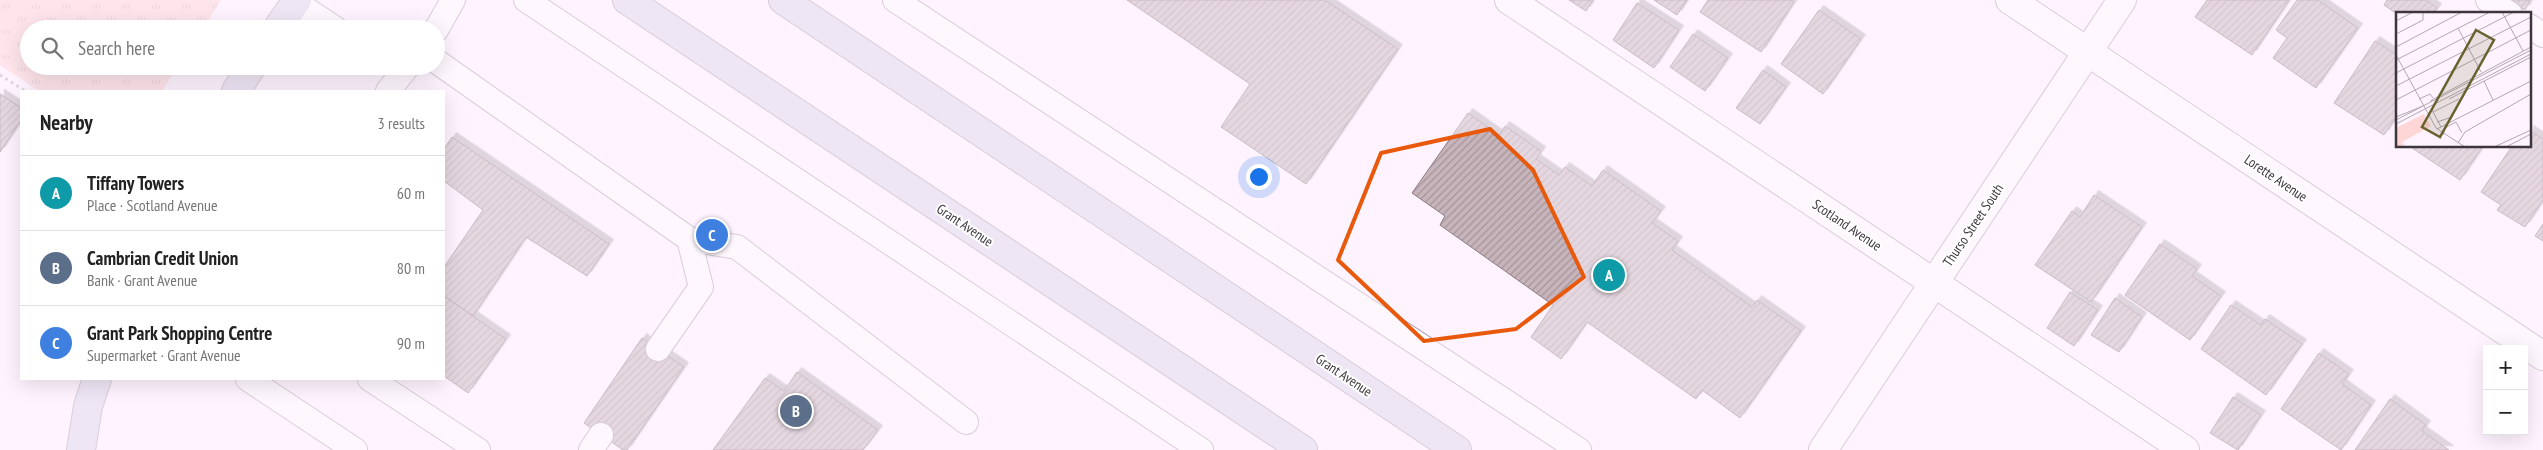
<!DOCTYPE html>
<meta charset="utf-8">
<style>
:root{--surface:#fff;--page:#f2f2f2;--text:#222;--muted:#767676;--line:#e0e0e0;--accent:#111827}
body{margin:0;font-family:"PT Sans Narrow",sans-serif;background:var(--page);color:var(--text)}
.controls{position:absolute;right:15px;bottom:15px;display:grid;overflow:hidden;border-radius:0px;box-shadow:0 5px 20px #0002}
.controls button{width:45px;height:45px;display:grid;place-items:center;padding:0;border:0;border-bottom:1px solid var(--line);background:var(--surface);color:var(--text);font:25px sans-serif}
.you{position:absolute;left:1258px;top:176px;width:18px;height:18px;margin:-12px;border:4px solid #fff;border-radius:50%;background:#1a73e8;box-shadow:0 0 0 8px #1a73e833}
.badge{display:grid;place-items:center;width:32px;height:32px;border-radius:50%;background:var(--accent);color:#fff;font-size:16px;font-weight:700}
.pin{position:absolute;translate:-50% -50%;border:2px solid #fff;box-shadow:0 1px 5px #0006}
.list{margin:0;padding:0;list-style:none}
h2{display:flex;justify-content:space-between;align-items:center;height:65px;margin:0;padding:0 20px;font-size:21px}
h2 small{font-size:16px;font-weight:400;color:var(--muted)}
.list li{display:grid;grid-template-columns:32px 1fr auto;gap:15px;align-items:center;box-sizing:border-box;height:75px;padding:0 20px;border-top:1px solid var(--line)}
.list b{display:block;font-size:19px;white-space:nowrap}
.list p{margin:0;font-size:16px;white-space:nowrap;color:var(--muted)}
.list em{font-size:16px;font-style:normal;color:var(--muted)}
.icon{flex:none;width:28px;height:28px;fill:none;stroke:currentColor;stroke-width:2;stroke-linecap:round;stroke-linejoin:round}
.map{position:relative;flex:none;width:2543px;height:450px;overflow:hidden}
.search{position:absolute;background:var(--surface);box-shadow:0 5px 20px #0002;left:20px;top:20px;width:425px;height:55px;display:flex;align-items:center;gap:12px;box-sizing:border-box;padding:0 18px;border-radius:28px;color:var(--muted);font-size:19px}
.panel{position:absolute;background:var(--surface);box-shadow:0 5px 20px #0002;left:20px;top:90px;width:425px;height:290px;border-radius:0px}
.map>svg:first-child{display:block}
.grass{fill:url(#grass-tufts)}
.building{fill:url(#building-hatch);stroke:#8c7a81;filter:url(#shadow)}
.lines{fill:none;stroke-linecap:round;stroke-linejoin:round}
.lane-casing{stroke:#ada0ad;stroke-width:26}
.street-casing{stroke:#ada0ad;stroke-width:30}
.secondary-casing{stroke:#ada0ad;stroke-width:30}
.path{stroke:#b5acb5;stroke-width:3;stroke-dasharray:2.5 4;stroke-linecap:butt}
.lane{stroke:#fff;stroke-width:24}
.street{stroke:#fff;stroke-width:28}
.secondary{stroke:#ded8eb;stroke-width:28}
.marked{fill:none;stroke:#e8590c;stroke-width:4;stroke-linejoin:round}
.labels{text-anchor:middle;stroke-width:4;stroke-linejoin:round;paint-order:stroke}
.street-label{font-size:14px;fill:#3d373d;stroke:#fff}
.inset-road{fill:none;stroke:#b1a8b1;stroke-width:1}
.view{fill:#69622e;fill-opacity:0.15;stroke:#69622e;stroke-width:2.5}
.inset-edge{fill:none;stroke:#3d373d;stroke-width:2.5}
</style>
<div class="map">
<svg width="2543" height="450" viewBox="0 0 2543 450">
<defs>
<pattern id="grass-tufts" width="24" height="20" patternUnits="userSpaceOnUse" patternTransform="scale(1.25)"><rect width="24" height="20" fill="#fed6d5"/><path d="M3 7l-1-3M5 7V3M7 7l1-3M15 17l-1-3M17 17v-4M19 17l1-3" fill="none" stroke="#dbb8b8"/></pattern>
<pattern id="building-hatch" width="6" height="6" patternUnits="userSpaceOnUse" patternTransform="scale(1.25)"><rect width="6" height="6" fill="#c8b5bc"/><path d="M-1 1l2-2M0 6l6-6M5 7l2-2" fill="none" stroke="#a4949a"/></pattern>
<filter id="shadow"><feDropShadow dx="4.5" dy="-4.5" stdDeviation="0" flood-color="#0004"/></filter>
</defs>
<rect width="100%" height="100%" fill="#fef3fe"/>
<!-- grass -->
<polygon class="grass" points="0,0 221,0 203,29 29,29 29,66 178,66 162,91 39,91 0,65"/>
<!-- building -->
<g class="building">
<polygon points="1127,0 1325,0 1398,49 1306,184 1221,127 1250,84"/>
<polygon points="1569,0 1593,0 1586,11"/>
<polygon points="1654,0 1687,0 1677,15"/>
<polygon points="1708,0 1791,0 1794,2 1761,52 1700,12"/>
<polygon points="2207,0 2289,0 2252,55 2195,17"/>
<polygon points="2297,0 2318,0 2358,28 2316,88 2273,58 2287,38 2276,30"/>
<polygon points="2387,0 2426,0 2437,8 2433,14 2397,14 2384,5"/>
<polygon points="2509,0 2530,0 2525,10"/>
<polygon points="1637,3 1679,30 1654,68 1613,40"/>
<polygon points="1819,10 1861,39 1823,94 1781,64"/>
<polygon points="1693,34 1728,58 1705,91 1670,67"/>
<polygon points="2375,41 2397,55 2397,116 2384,135 2334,103"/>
<polygon points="1763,70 1786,87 1760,124 1736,108"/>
<polygon points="0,94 21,108 21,120 0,152"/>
<polygon points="0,94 21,108 21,120 0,152"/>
<polygon points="1468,113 1499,135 1505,126 1541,151 1536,159 1559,175 1565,167 1592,186 1603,170 1661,211 1652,223 1678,241 1672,250 1752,307 1757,300 1801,331 1740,418 1702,390 1696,399 1587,322 1561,359 1531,337 1553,305 1440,225 1445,216 1412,193"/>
<polygon points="2529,130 2543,139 2543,200 2525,227 2497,210 2501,205 2481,192 2512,146 2529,146"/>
<polygon points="452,137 609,244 587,276 526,237 473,316 444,296 444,267 483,210 444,181 444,149"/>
<polygon points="2413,146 2483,146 2460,180 2412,148"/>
<polygon points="2094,195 2142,227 2091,302 2035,265 2072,211 2080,217"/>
<polygon points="2543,224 2543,241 2535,236"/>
<polygon points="2160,244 2197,269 2192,276 2221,296 2190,340 2125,295"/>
<polygon points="2070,292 2098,310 2074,346 2047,328"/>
<polygon points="444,296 506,339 468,393 444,376"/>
<polygon points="2115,298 2142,317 2119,352 2091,335"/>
<polygon points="2231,305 2261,325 2265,319 2302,344 2266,395 2201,349"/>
<polygon points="642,338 684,367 627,450 623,450 584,423"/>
<polygon points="2319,353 2349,374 2342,384 2371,405 2341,450 2281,409"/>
<polygon points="797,372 878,430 863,450 713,450 765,378 784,391"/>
<polygon points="2233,397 2261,415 2238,450 2210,433"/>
<polygon points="2390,399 2426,425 2422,431 2449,450 2355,450"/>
</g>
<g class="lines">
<defs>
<g id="lane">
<polyline points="526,0 1201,450"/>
<polyline points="895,0 1579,450"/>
<polyline points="2488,0 2510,14"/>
<polyline points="295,2 336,29"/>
<polyline points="2529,26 2543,35"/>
<polyline points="436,30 453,0"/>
<polyline points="436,61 689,239 737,247 966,422"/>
<polyline points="388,91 408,66"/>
<polyline points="658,349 701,287 689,239"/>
<polyline points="248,379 355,450"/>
<polyline points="370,379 478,450"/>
<polyline points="591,450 601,435"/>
</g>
<g id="street">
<polyline points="1509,0 2185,450"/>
<polyline points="2010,0 2543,356"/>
<polyline points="1823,450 2122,0"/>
</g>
<g id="secondary">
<polyline points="627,0 1303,450"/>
<polyline points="783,0 1457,450"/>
<polyline points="277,29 297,0"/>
<polyline points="236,91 252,66"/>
<polyline points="81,450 88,406 97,379"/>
</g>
</defs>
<!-- lane casing -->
<use href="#lane" class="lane-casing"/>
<!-- street casing -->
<use href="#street" class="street-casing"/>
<!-- secondary casing -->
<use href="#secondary" class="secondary-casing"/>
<!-- path -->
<polyline class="path" points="0,75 25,91"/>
<!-- lane -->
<use href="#lane" class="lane"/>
<!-- street -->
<use href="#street" class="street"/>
<!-- secondary -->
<use href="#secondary" class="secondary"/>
</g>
<!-- marked area -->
<path d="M0 0H2543V450H0ZM 1490,129 L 1533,170 L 1584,277 L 1516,329 L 1424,341 L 1338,260 L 1381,153 Z" fill="#fef3fe" fill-opacity=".55" fill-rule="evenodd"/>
<path class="marked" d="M 1490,129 L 1533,170 L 1584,277 L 1516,329 L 1424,341 L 1338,260 L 1381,153 Z"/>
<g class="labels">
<!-- street labels -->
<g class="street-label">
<text transform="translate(2276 178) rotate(34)" y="5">Lorette Avenue</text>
<text transform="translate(965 225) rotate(34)" y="5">Grant Avenue</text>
<text transform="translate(1847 225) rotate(34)" y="5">Scotland Avenue</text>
<text transform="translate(1973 225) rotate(-56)" y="5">Thurso Street South</text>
<text transform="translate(1344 375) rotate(34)" y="5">Grant Avenue</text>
</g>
</g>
<!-- overview -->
<g transform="translate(2396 12)">
<rect width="135" height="135" fill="#fef3fe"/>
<path d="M 28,102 L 35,114 L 6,130 L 9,135 L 0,135 L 0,116 Z" fill="#fed6d5"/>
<path class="inset-road" d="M 106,0 L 127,39M 0,9 L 17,0M 62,16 L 85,60M 0,22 L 27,8 L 27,0M 0,35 L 66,0M 0,43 L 40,116 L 69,135M 0,48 L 94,0M 0,61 L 118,0M 88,69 L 97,88M 0,74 L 135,5M 23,87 L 34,82 L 37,86M 53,87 L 135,45M 0,88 L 135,18M 34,89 L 135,35M 36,98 L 45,115M 37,100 L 63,87M 0,105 L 27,94M 0,108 L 135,38M 41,110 L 56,105 L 56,102M 0,112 L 135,42M 41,117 L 135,69M 47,123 L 49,116 L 60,110 L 66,121M 62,131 L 69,120 L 135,82M 98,135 L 135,118M 110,135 L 135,122"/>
<path class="view" d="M 80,18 L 98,28 L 44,125 L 26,115 Z"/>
<rect width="135" height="135" class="inset-edge"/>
</g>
</svg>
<div class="controls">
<button>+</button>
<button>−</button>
</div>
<div class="you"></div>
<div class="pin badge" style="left:1609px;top:275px;background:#0f9aa8">A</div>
<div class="pin badge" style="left:796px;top:411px;background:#5c6f8a">B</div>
<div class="pin badge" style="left:712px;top:235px;background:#3f7fe0">C</div>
<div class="search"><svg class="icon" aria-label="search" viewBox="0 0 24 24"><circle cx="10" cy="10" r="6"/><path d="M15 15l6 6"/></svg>Search here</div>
<section class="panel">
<h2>Nearby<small>3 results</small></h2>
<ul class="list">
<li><span class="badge" style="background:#0f9aa8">A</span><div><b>Tiffany Towers</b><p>Place · Scotland Avenue</p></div><em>60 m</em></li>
<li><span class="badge" style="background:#5c6f8a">B</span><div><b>Cambrian Credit Union</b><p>Bank · Grant Avenue</p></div><em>80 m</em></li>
<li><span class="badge" style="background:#3f7fe0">C</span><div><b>Grant Park Shopping Centre</b><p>Supermarket · Grant Avenue</p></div><em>90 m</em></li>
</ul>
</section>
</div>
